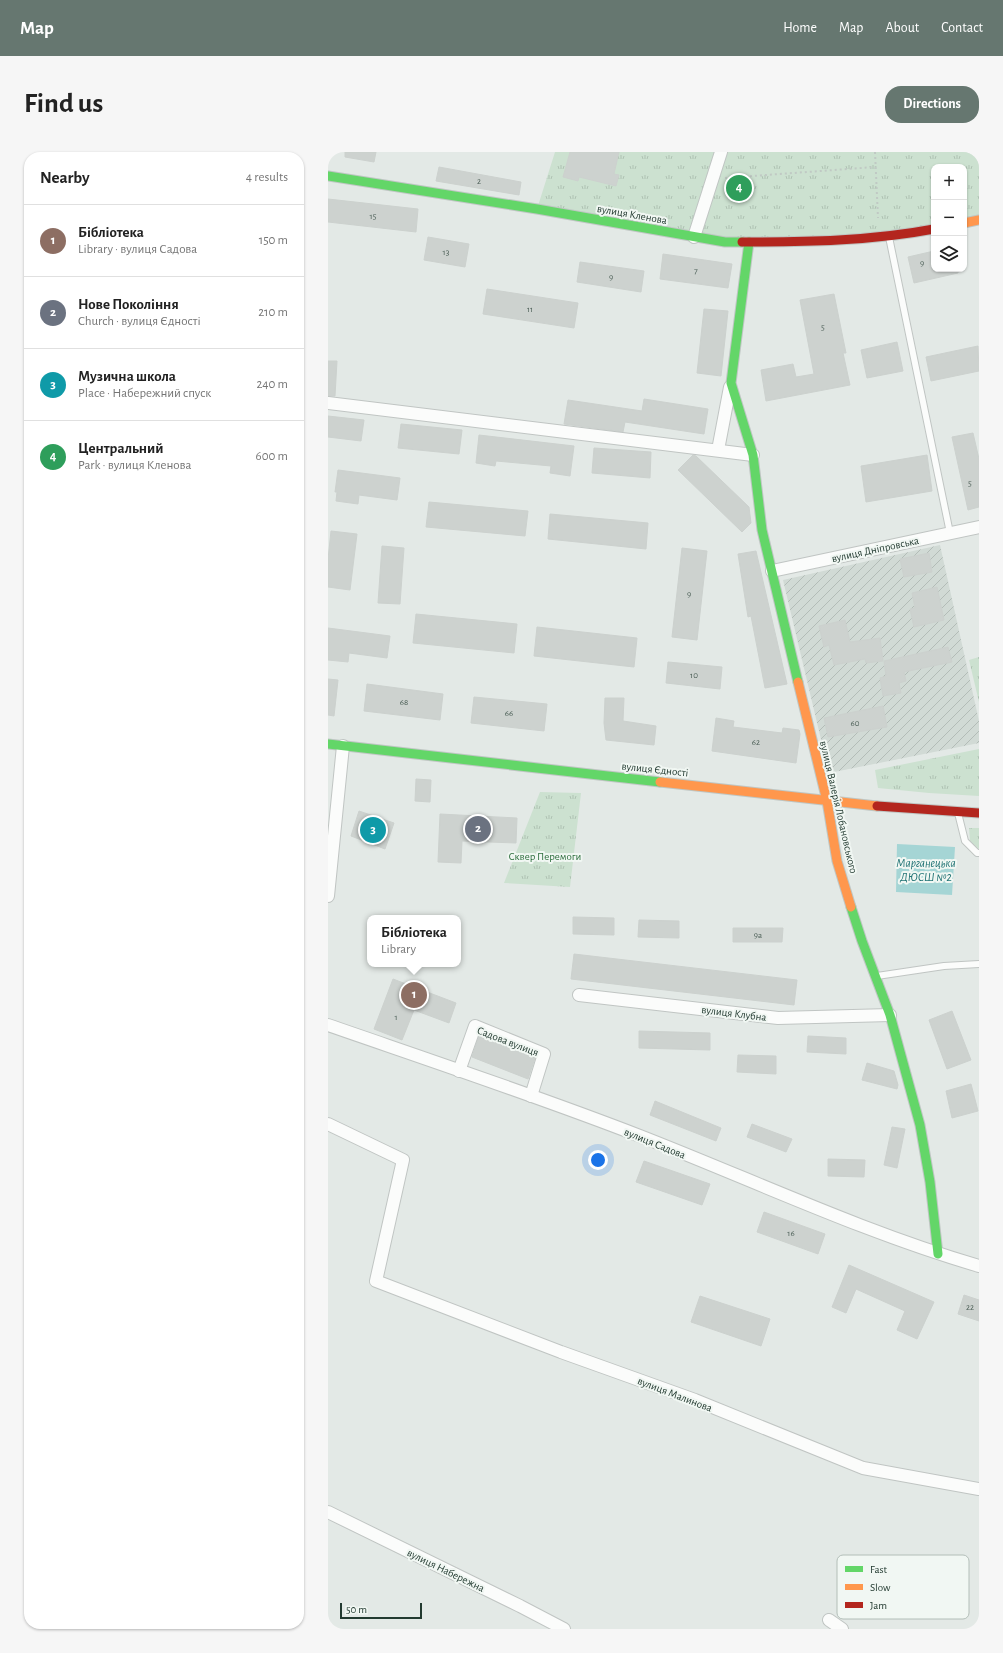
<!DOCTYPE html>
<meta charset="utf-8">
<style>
:root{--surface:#fff;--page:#f6f6f6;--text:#222;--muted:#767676;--line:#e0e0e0;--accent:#667770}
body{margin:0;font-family:"Alegreya Sans",sans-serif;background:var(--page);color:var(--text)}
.controls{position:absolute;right:12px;top:12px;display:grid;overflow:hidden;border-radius:8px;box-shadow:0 1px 3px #0004}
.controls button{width:36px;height:36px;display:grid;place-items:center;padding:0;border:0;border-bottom:1px solid var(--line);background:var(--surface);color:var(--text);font:20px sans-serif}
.scale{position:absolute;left:12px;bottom:10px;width:82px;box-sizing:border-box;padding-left:4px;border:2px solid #223a30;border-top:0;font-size:11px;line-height:14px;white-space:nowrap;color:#223a30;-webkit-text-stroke:3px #f1f7f3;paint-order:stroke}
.you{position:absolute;left:270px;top:1008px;width:14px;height:14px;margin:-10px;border:3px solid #fff;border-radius:50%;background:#1a73e8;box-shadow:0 0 0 6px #1a73e833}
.badge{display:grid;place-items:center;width:26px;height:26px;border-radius:50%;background:var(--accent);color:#fff;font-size:13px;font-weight:700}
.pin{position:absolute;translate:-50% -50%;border:2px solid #fff;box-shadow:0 1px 4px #0006}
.popup{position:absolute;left:39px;top:763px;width:94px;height:52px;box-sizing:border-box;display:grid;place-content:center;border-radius:8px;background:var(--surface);filter:drop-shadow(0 1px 3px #0005);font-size:13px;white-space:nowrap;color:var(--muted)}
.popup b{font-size:15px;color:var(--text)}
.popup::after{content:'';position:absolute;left:50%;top:100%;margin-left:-8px;border:8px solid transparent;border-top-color:var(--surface)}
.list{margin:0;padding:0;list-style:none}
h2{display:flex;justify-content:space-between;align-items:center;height:52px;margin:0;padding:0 16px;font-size:17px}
h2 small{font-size:13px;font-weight:400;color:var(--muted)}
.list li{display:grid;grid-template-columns:26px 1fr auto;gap:12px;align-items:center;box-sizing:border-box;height:72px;padding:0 16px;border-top:1px solid var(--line)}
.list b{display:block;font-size:15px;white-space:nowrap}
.list p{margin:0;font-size:13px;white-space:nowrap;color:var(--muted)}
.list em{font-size:13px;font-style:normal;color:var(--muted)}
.icon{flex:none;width:22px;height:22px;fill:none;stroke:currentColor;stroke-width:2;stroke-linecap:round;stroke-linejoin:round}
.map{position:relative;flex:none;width:651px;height:1477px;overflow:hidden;border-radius:16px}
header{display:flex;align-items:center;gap:24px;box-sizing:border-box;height:56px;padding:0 20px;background:var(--accent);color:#fff}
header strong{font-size:19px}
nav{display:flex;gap:22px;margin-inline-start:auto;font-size:14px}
.intro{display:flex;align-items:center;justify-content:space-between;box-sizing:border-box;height:96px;padding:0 24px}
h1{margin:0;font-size:28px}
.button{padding:10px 18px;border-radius:16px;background:var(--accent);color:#fff;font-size:14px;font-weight:700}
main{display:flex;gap:24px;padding:0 24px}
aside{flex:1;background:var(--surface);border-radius:16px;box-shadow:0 1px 3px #0004}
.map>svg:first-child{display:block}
.industrial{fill:url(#industrial-furrows)}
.grass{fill:url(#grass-tufts)}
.water{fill:#a5d5d5}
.building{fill:#cdd2cf;stroke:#ccd1ce}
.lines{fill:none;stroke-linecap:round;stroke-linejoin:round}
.lane-casing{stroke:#c0c5c3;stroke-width:8}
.street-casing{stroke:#c0c5c3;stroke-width:14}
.fast-casing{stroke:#bfc6c3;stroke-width:11}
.slow-casing{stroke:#bfc6c3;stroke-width:11}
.jam-casing{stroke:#bfc6c3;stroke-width:11}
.path{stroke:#c0c9c4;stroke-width:2;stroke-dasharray:2 3;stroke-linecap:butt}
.lane{stroke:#fbfcfb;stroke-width:6}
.street{stroke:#fbfcfb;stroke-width:12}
.fast{stroke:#63d668;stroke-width:9}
.slow{stroke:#ff974d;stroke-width:9}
.jam{stroke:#b3261e;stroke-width:9}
.labels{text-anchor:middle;stroke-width:4;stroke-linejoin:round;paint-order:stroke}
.number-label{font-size:9px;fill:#4d6058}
.street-label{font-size:11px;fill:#223a30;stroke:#f1f7f3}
.park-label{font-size:11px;fill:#2e6f3e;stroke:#f1f7f3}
.water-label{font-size:12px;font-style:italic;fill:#1f7273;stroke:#f1f7f3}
.key{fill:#f1f7f3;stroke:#b3beb8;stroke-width:1}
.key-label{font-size:11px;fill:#223a30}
</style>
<header>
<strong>Map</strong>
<nav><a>Home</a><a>Map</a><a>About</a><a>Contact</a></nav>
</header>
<div class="intro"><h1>Find us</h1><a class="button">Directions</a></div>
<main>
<aside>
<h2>Nearby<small>4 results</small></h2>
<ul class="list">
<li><span class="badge" style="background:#8d6e63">1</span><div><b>Бібліотека</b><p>Library · вулиця Садова</p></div><em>150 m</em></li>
<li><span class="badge" style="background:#6b7280">2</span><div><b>Нове Покоління</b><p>Church · вулиця Єдності</p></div><em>210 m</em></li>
<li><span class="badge" style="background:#0f9aa8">3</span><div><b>Музична школа</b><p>Place · Набережний спуск</p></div><em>240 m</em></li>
<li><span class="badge" style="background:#2e9e5b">4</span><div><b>Центральний</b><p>Park · вулиця Кленова</p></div><em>600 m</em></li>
</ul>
</aside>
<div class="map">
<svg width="651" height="1477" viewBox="0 0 651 1477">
<defs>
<pattern id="industrial-furrows" width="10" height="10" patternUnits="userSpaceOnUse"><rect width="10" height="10" fill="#d1dad5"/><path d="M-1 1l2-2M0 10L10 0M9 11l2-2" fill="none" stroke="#b3bcb7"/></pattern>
<pattern id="grass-tufts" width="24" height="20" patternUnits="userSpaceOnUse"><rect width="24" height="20" fill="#cce1d0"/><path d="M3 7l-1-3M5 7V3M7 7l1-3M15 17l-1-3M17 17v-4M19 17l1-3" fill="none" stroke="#afc2b3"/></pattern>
</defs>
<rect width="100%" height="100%" fill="#e3e9e6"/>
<!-- industrial -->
<polygon class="industrial" points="612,393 651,569 651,591 501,621 455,428"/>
<!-- grass -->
<g class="grass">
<polygon points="227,0 651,0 651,68 636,71 636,15 606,15 606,77 397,90 209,57"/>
<polygon points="651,505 651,550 641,508"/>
<polygon points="651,597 651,644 601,641 550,636 547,618"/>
<polygon points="212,640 253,641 242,735 176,731"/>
<polygon points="641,676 651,676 651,697 642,689"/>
</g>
<!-- water -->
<polygon class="water" points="569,692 627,695 624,743 568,740"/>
<!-- building -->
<g class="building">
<polygon points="17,0 48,0 46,10 17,5"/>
<polygon points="242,0 291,0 286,22 291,23 288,34 251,25 250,29 235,25"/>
<polygon points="111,15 193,30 191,43 108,29"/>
<polygon points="0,47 90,57 88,80 0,70"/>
<polygon points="100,85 141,92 137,115 96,108"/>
<polygon points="606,99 606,117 630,117 630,121 586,131 580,105"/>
<polygon points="335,102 404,112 400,136 332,127"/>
<polygon points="252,110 316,119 313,140 249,130"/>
<polygon points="159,137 250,151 246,176 155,162"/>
<polygon points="506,142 518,201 515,201 522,233 438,249 433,218 465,212 468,225 486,222 472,148"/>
<polygon points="376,157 400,159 393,224 369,221"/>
<polygon points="569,190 575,219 539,226 533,198"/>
<polygon points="650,194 651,219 603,229 598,205"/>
<polygon points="0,209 9,209 7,244 0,244"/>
<polygon points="316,247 380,257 376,282 297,270 295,280 236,272 240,248 314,259"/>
<polygon points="0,264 36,268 33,289 0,285"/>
<polygon points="73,272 134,278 131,302 70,296"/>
<polygon points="645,281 651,307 651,355 640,358 624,285"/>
<polygon points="151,283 246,294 242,324 222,321 223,314 168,309 167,314 148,311"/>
<polygon points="266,296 323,300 322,326 264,321"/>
<polygon points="365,303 368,304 421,355 423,371 414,380 350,318"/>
<polygon points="599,303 604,339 538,350 533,314"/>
<polygon points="10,318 72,326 69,348 31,343 30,352 8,349 9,340 7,340"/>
<polygon points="101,350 200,359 197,384 98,375"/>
<polygon points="222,362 320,371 318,397 220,387"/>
<polygon points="3,379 29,382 22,438 0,435 0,407"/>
<polygon points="54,394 76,396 72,452 50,451"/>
<polygon points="354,396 379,399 369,488 344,485"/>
<polygon points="428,399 459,532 437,536 423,464 420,465 410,402"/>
<polygon points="601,401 604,420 576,425 572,407"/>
<polygon points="609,435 616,468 586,475 582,457 587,456 584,441"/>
<polygon points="88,462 189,472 186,501 85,491"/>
<polygon points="517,468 522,490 552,486 555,509 538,511 537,507 506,513 501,493 496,495 491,474"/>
<polygon points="209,475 309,486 306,515 206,504"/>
<polygon points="0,476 62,484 59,506 21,501 20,510 0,508"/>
<polygon points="620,495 624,510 576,520 578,529 571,531 573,541 555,544 552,526 558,524 556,509"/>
<polygon points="340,510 394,515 392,537 338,531"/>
<polygon points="0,527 10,528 6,564 0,563"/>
<polygon points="39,532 115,542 112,568 36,559"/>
<polygon points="146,545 219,552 216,579 143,571"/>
<polygon points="277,546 296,546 295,569 328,574 326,593 278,588 276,571"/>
<polygon points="555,554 559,575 500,585 496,566"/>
<polygon points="388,566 406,569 405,575 454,581 455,576 471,578 472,582 468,611 384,599"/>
<polygon points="88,627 103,628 102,650 87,649"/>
<polygon points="31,659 66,671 57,697 23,684"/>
<polygon points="112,662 189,666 188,691 134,689 133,711 110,710"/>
<polygon points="245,765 286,766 286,783 245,782"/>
<polygon points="311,768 351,769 351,786 310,785"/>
<polygon points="405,776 455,776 454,790 405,790"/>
<polygon points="246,802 469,828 466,853 243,827"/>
<polygon points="65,827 128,851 121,871 86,858 74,888 46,877"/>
<polygon points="624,859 643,908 619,917 601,868"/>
<polygon points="311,879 382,881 382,898 311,896"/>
<polygon points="151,884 207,906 200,927 144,905"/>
<polygon points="480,884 518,886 518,902 479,900"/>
<polygon points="410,903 448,904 448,922 409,920"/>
<polygon points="539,911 566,919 570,933 569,937 534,928"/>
<polygon points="643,932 650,959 624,966 618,939"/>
<polygon points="327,949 393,976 388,989 322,963"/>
<polygon points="424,972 464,987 458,1000 419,985"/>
<polygon points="564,975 577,977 569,1016 556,1013"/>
<polygon points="500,1007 537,1008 536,1025 500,1024"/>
<polygon points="316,1009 382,1032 374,1053 308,1030"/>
<polygon points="436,1060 497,1082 490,1102 429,1080"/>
<polygon points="521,1113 606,1150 589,1187 569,1178 577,1159 528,1137 518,1161 504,1155"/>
<polygon points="636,1143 651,1148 651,1169 630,1162"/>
<polygon points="372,1144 442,1167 433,1194 363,1170"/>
</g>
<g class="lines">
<defs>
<g id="lane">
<polyline points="561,85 622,381"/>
<polyline points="630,661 637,689 649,701 651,701"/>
<polyline points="549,824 616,814 651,812"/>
</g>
<g id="street">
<polyline points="366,85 393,0"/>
<polyline points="0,251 425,303"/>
<polyline points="390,298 402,235"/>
<polyline points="444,419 651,375"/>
<polyline points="0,744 15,594"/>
<polyline points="251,843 450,866 562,863"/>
<path d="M 0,873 C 104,909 209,944 312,984 C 425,1028 535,1080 651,1114"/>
<polyline points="131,919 147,874 216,902 203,944"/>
<polyline points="0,972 75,1008 48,1129 233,1200 367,1248 535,1316 651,1337"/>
<polyline points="0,1360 192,1454 236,1477"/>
<polyline points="501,1468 514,1477"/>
</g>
<g id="fast">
<polyline points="0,24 209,57 397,90 414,90"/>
<polyline points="421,90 403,231 425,303 434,378 470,530"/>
<polyline points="0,592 332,630"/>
<polyline points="523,755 534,789 562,863 592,973 602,1030 610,1102"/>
</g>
<g id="slow">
<polyline points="636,71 651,68"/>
<polyline points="470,530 499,649 509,709 523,755"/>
<polyline points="332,630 549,654"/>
</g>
<g id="jam">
<path d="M 414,90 C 478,90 543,89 606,77"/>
<polyline points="549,654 651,661"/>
</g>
</defs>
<!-- lane casing -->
<use href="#lane" class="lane-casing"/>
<!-- street casing -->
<use href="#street" class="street-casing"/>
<!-- fast casing -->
<use href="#fast" class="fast-casing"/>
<!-- slow casing -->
<use href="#slow" class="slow-casing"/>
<!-- jam casing -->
<use href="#jam" class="jam-casing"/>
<!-- path -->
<g class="path">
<polyline points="547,0 550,66"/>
<polyline points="397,26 547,15"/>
</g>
<!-- lane -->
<use href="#lane" class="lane"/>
<!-- street -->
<use href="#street" class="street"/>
<!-- fast -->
<use href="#fast" class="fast"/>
<!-- slow -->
<use href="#slow" class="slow"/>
<!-- jam -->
<use href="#jam" class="jam"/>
</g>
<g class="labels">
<!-- number labels -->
<g class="number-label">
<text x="151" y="32">2</text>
<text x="45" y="67">15</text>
<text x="118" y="103">13</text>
<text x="594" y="114">9</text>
<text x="368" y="122">7</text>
<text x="283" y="128">9</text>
<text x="202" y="160">11</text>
<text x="495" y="178">5</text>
<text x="642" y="334">5</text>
<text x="361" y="445">9</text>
<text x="366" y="526">10</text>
<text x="76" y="553">68</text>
<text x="181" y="564">66</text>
<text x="527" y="574">60</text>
<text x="428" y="593">62</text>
<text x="430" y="786">9а</text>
<text x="68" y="868">1</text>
<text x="463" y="1084">16</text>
<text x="642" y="1158">22</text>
</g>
<!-- street labels -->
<g class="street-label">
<text transform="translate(304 62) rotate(10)" y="4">вулиця Кленова</text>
<text transform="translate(547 397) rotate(-12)" y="4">вулиця Дніпровська</text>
<text transform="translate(327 617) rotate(6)" y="4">вулиця Єдності</text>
<text transform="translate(511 655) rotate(77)" y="4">вулиця Валерія Лобановського</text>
<text transform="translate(406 861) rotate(7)" y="4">вулиця Клубна</text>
<text transform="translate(180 889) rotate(21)" y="4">Садова вулиця</text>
<text transform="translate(327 991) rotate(22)" y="4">вулиця Садова</text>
<text transform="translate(347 1242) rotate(21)" y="4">вулиця Малинова</text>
<text transform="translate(118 1418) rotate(26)" y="4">вулиця Набережна</text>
</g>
<!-- park labels -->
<g class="park-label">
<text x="217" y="708">Сквер Перемоги</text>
</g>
<!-- water labels -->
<g class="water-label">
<text x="598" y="715">Марганецька<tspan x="598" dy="14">ДЮСШ №2</tspan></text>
</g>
</g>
<!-- legend -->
<rect x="509" y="1403" width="132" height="64" rx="6" class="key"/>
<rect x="517" y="1414" width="18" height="6" fill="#63d668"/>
<rect x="517" y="1432" width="18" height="6" fill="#ff974d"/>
<rect x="517" y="1450" width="18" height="6" fill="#b3261e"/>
<g class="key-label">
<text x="542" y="1421">Fast</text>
<text x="542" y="1439">Slow</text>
<text x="542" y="1457">Jam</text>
</g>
</svg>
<div class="controls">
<button>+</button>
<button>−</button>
<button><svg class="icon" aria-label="layers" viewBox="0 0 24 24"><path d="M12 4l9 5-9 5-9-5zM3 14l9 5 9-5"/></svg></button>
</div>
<div class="scale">50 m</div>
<div class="you"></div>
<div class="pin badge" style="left:86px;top:843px;background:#8d6e63">1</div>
<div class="popup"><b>Бібліотека</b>Library</div>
<div class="pin badge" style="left:150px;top:677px;background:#6b7280">2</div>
<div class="pin badge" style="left:45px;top:678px;background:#0f9aa8">3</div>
<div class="pin badge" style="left:411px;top:36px;background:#2e9e5b">4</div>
</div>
</main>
